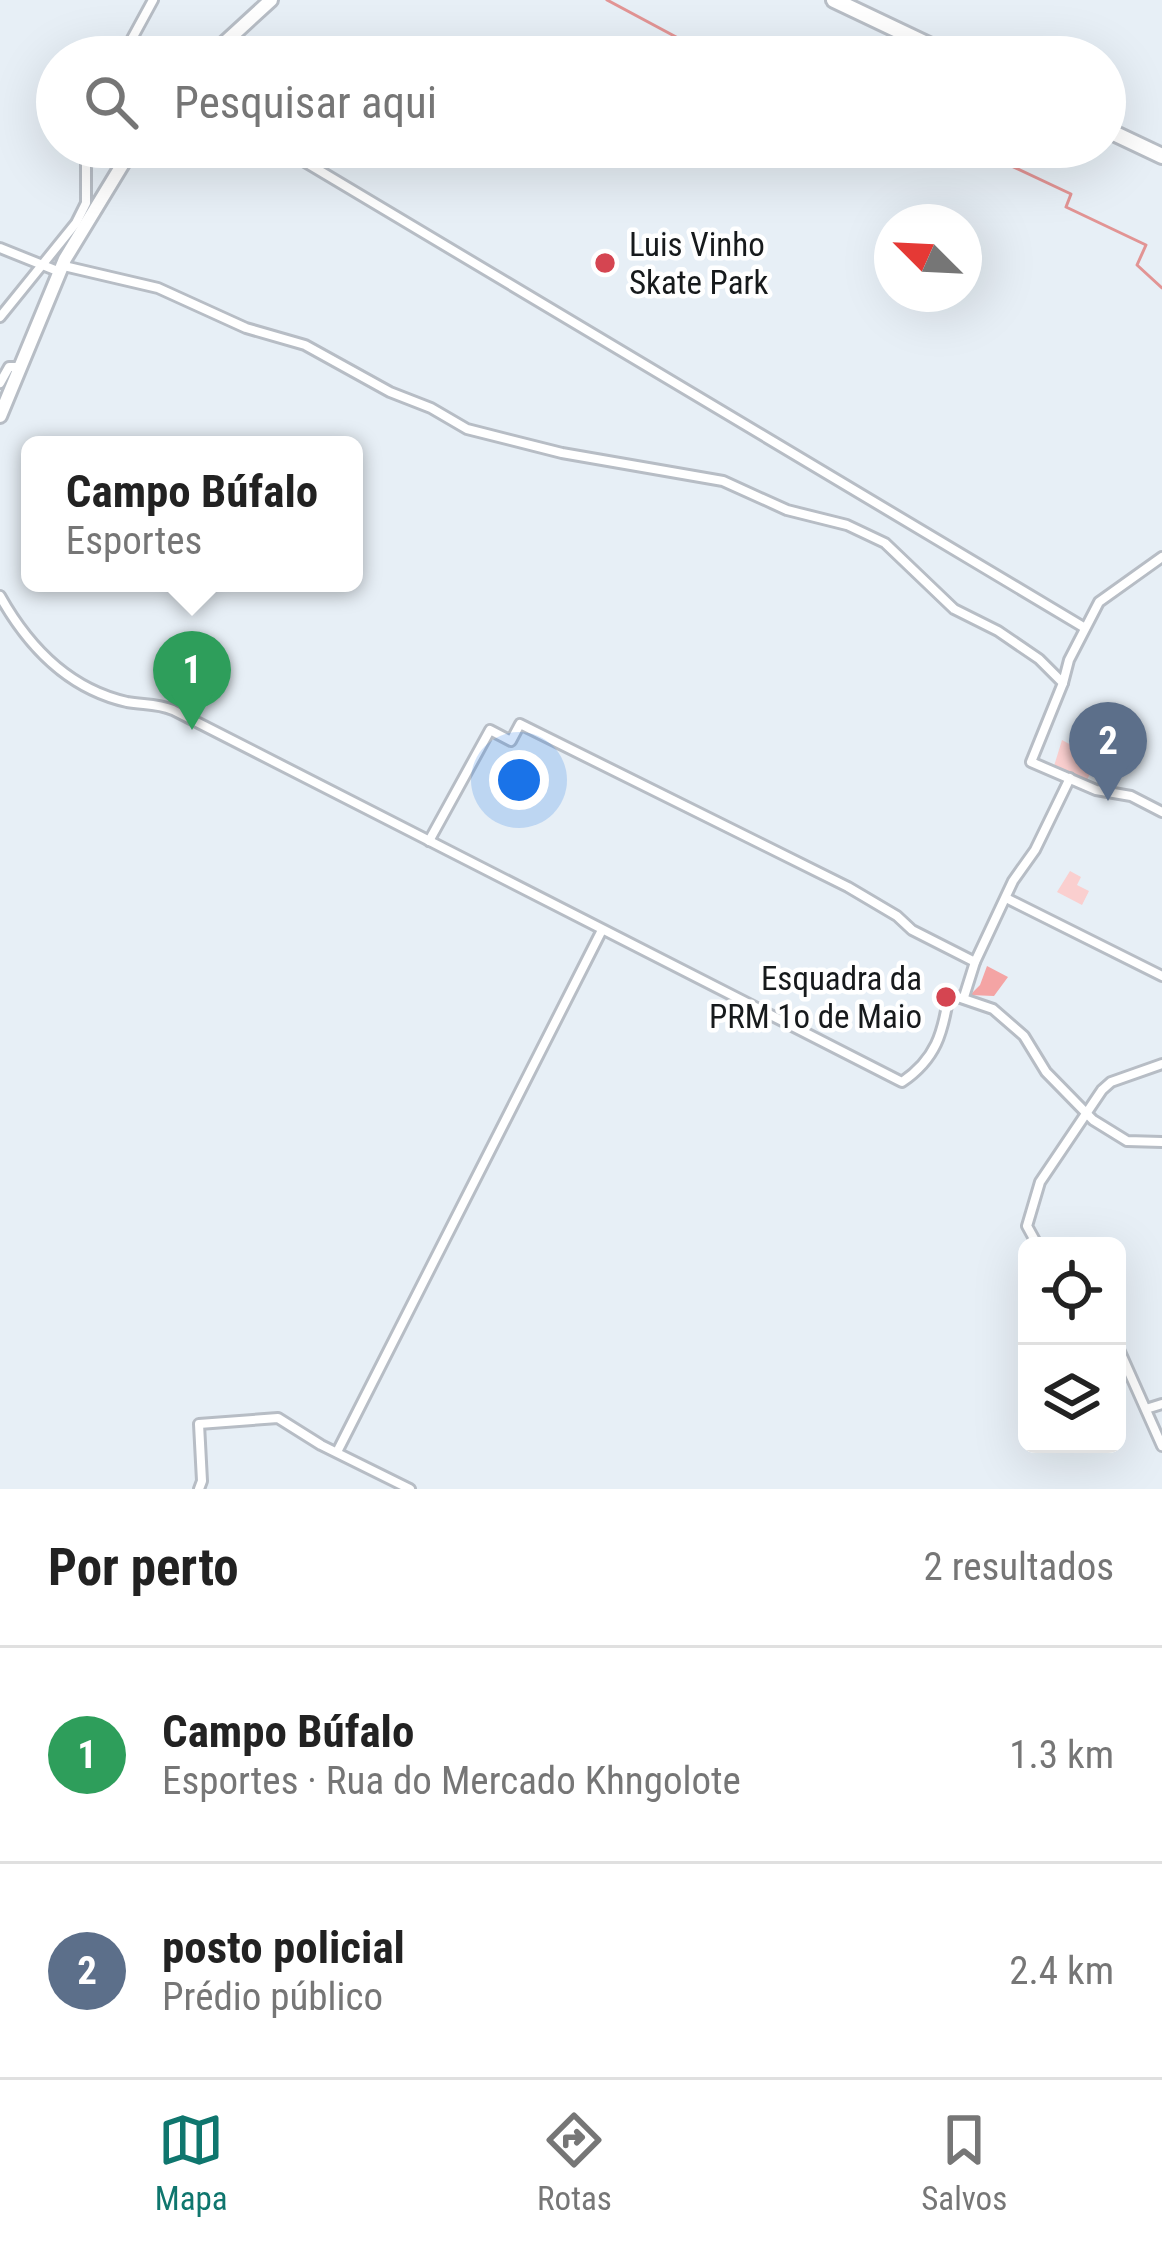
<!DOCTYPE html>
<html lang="pt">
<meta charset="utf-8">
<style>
:root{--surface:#fff;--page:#f2f2f2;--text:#222;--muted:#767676;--line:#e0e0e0;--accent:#0f766e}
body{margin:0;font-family:"Roboto Condensed",sans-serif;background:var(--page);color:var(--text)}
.controls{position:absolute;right:36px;bottom:36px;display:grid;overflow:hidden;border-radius:18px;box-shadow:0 12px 48px #0002}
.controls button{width:108px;height:108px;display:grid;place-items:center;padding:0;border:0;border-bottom:3px solid var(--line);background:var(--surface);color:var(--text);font:60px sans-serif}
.compass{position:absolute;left:874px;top:204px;width:108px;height:108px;border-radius:50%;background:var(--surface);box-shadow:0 12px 48px #0002;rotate:294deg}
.you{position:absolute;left:519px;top:780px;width:42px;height:42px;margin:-30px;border:9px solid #fff;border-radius:50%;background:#1a73e8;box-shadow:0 0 0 18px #1a73e833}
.badge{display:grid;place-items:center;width:78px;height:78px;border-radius:50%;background:var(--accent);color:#fff;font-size:39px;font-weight:700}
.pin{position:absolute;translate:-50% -99px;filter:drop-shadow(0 3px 6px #0008)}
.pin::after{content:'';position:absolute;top:63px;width:42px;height:36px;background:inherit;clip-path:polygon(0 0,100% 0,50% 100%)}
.popup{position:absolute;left:21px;top:436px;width:342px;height:156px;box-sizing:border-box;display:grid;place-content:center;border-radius:18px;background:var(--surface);filter:drop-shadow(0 3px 9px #0005);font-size:39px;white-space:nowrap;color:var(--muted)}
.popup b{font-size:45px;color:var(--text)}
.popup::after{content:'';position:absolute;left:50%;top:100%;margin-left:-24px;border:24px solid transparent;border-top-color:var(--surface)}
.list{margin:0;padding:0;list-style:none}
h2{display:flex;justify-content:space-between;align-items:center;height:156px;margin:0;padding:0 48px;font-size:51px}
h2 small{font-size:39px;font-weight:400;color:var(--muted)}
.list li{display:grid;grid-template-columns:78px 1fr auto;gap:36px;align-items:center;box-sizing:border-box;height:216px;padding:0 48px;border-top:3px solid var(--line)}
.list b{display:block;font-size:45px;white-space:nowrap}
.list p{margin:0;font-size:39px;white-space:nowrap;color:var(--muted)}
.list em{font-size:39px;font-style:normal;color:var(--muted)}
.icon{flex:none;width:66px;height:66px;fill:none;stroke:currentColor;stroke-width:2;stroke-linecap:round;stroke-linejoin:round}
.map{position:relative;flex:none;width:1162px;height:1489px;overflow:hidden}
.search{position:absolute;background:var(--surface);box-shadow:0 12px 48px #0002;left:36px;right:36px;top:36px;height:132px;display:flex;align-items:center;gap:30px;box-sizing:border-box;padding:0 42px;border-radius:66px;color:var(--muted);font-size:45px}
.sheet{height:588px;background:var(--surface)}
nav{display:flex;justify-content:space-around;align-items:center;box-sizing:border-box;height:168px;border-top:3px solid var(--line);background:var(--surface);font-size:33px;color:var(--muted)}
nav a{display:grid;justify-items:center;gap:6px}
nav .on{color:var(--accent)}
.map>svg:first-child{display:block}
.green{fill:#facfcf}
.forest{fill:#f4a4a4}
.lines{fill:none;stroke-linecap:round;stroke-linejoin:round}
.stream{stroke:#e29494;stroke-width:3}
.tertiary-casing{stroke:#b7bdc5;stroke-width:14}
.primary-casing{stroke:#b7bdc5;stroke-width:18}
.trunk-casing{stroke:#b7bdc5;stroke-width:20}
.tertiary{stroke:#fff;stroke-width:8}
.primary{stroke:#fff;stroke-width:12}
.trunk{stroke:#fff;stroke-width:14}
.poi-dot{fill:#d54551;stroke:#fff;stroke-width:4.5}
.labels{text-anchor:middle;stroke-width:9;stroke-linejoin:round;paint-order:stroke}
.poi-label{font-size:33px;fill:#171a1c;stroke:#fff;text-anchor:start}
</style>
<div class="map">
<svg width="1162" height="1489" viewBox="0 0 1162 1489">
<rect width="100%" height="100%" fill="#e7eff6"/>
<!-- green -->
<g class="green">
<polygon points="1062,740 1091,756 1089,760 1095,764 1086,782 1054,766"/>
<polygon points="1070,871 1081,877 1077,885 1089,891 1082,905 1057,892"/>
</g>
<!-- forest -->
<polygon class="forest" points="987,966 1008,977 994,996 970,995 980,985"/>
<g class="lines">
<!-- stream -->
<g class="stream">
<polyline points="607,0 706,53 711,45 738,57"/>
<polyline points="971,147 1071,194 1066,207 1146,245 1137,265 1162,288"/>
</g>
<defs>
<g id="tertiary">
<polyline points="122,57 153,0"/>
<polyline points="280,147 1085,628"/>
<polyline points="0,248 55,270"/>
<polyline points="64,266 158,288 246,328 305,345 390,392 431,408 467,429 562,453 723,481 787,510 847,525 885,543 954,609 998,631 1039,659 1063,683 1031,762 1096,790 1131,796 1162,812"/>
<polyline points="0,317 76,223 86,203 86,147"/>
<polyline points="0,383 9,367 17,367"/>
<path d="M 0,596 C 28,646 69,689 127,702 C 144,705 157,703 173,710 L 898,1080 L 902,1082 C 936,1059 943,1033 949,994 L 993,1009 L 1024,1036 L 1046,1072 L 1093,1120 L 1127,1141 L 1162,1142"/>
<polyline points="1063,683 1069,660 1099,602 1162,557"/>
<polyline points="429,841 490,730 511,741 520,724 848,887 897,916 912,930 975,962"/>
<polyline points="1006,898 1162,976"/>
<polyline points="964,997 975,962 1013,881 1035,850 1070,778"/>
<polyline points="1038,1246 1027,1226 1040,1182 1102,1090 1111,1082 1162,1064"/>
<polyline points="1117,1345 1162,1446"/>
<polyline points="1146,1409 1162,1404"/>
<polyline points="337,1452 602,930"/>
<polyline points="199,1489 202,1481 199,1424 278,1418 321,1445 410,1489"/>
</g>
<g id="primary">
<polyline points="209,57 271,0"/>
<polyline points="0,416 65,259 133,147"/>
</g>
<g id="trunk">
<polyline points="834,0 954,57"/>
<polyline points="1105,129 1162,156"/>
</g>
</defs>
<!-- tertiary casing -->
<use href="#tertiary" class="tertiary-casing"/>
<!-- primary casing -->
<use href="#primary" class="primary-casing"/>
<!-- trunk casing -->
<use href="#trunk" class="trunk-casing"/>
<!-- tertiary -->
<use href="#tertiary" class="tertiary"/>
<!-- primary -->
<use href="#primary" class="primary"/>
<!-- trunk -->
<use href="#trunk" class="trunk"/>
</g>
<!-- markers -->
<g class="poi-dot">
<circle cx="605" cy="263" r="12"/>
<circle cx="946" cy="997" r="12"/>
</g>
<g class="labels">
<!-- poi labels -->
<g class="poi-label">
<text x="629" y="256">Luis Vinho<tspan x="629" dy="38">Skate Park</tspan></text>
<text x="922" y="990" text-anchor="end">Esquadra da<tspan x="922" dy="38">PRM 1o de Maio</tspan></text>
</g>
</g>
</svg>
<div class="controls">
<button><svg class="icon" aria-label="locate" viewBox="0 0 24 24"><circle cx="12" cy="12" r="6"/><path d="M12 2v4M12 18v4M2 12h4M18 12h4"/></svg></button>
<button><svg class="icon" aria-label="layers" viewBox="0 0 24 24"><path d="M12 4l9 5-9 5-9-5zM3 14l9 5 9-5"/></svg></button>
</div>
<svg class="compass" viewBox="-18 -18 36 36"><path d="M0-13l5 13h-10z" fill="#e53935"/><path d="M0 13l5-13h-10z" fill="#767676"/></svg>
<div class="you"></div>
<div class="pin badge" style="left:192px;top:730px;background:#2e9e5b">1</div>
<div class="popup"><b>Campo Búfalo</b>Esportes</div>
<div class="pin badge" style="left:1108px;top:801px;background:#5c6f8a">2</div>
<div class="search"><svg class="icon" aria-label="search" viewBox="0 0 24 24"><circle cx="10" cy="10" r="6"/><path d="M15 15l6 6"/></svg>Pesquisar aqui</div>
</div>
<section class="sheet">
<h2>Por perto<small>2 resultados</small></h2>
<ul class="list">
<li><span class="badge" style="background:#2e9e5b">1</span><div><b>Campo Búfalo</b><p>Esportes · Rua do Mercado Khngolote</p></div><em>1.3 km</em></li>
<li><span class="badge" style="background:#5c6f8a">2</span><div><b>posto policial</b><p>Prédio público</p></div><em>2.4 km</em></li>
</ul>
</section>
<nav>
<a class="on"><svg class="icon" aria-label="map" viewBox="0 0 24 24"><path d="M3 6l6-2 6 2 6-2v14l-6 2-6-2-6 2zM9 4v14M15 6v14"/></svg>Mapa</a>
<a><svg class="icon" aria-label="directions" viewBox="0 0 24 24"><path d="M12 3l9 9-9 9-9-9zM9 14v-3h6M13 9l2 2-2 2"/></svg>Rotas</a>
<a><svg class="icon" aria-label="saved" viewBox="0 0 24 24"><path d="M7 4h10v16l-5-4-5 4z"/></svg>Salvos</a>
</nav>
